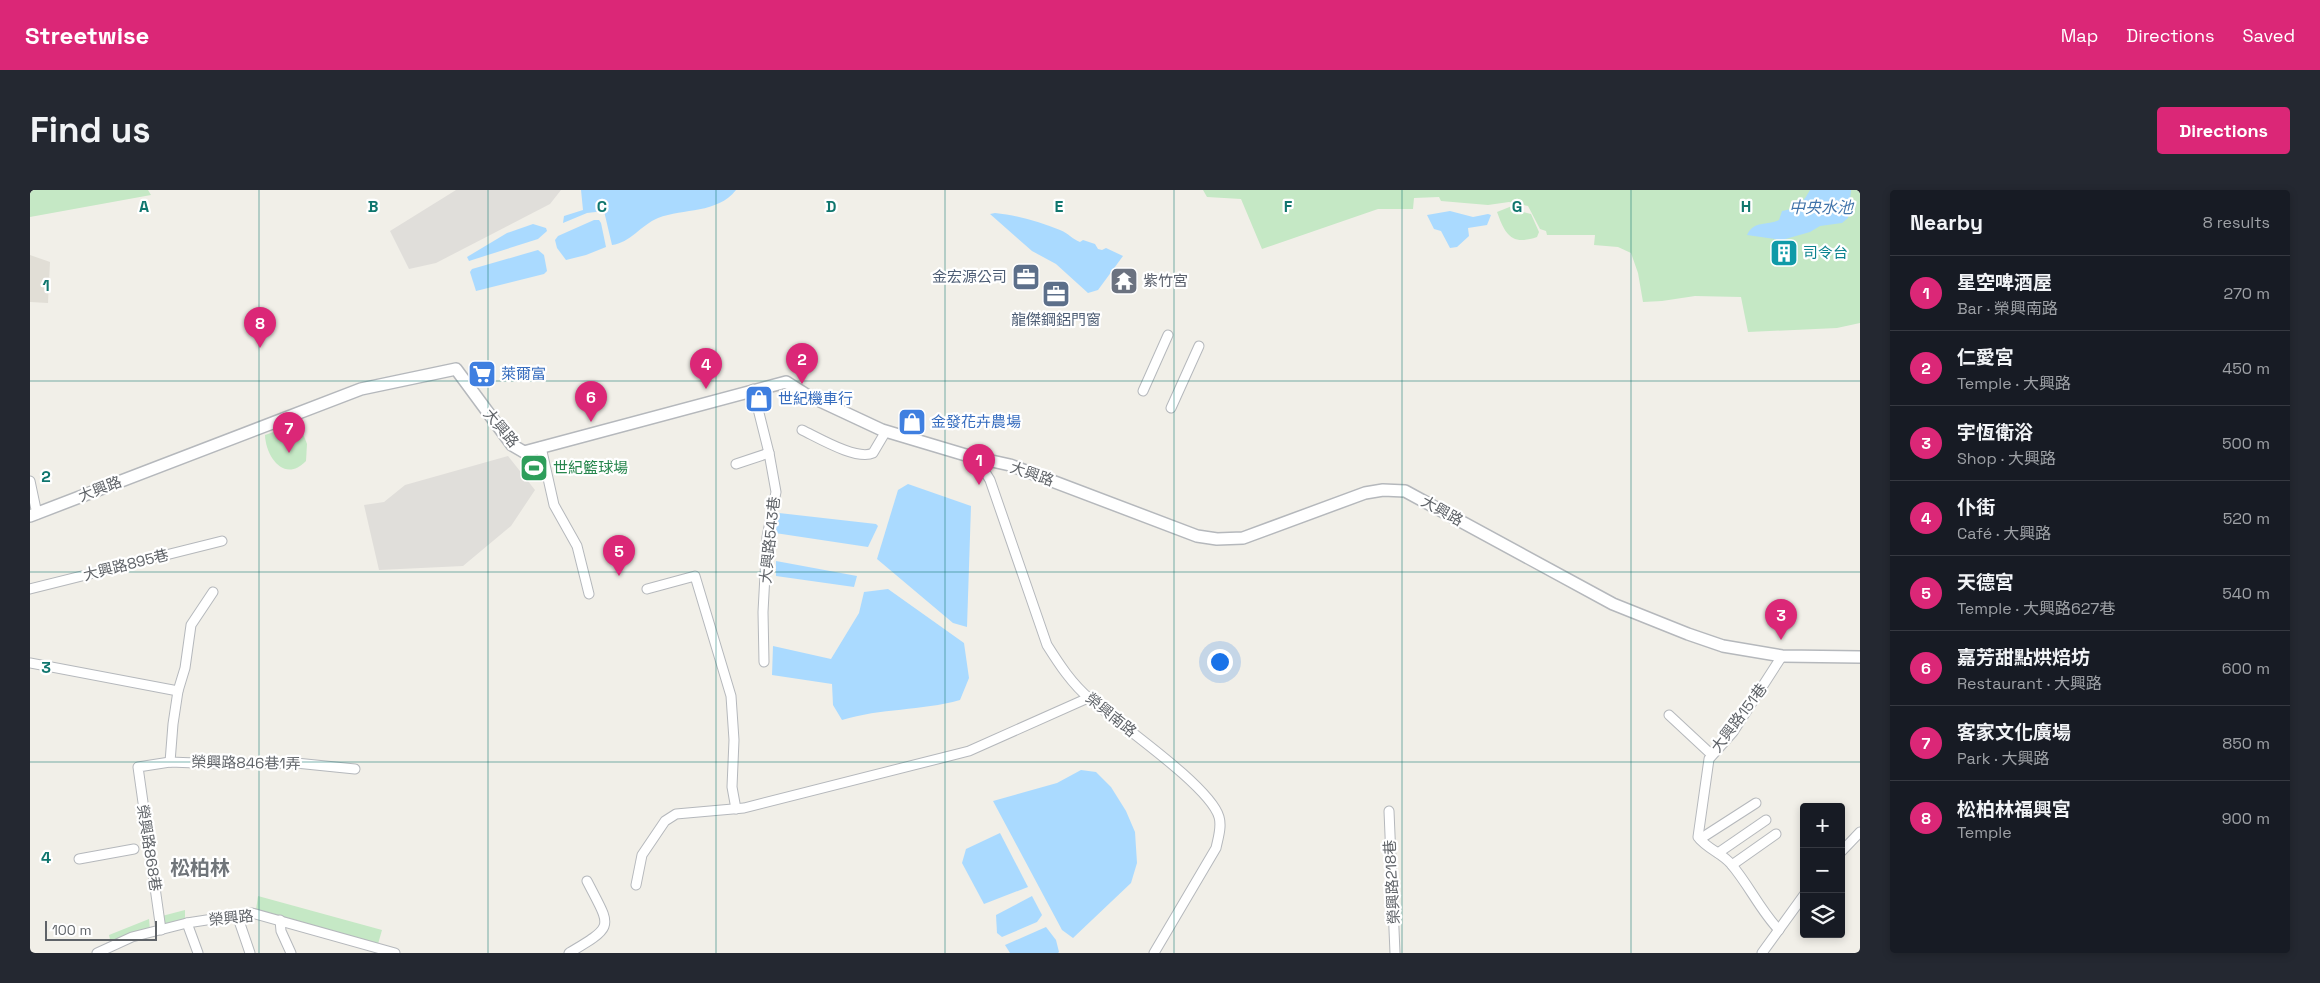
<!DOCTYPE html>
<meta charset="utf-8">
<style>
:root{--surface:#171b24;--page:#242831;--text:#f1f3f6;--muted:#9ea1a6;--line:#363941;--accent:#db2777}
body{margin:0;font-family:"Space Grotesk","Noto Sans TC",sans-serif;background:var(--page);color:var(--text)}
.controls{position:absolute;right:15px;bottom:15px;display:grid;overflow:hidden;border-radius:5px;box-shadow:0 2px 8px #0003}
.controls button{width:45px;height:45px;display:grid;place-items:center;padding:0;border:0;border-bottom:1px solid var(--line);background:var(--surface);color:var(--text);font:25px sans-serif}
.scale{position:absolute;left:15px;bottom:12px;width:112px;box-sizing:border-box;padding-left:5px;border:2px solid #5f6368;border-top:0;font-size:14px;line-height:18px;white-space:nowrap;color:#5f6368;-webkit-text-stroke:4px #fff;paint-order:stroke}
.you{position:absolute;left:1189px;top:471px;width:18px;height:18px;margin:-12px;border:4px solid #fff;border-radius:50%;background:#1a73e8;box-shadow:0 0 0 8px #1a73e833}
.badge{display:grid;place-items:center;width:32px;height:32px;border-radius:50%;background:var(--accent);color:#fff;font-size:16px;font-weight:700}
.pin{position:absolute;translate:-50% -41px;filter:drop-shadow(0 1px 2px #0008)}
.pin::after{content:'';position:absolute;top:26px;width:18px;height:15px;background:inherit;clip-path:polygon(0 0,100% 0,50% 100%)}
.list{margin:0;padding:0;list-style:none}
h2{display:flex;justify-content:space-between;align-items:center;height:65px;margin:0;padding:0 20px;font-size:21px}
h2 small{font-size:16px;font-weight:400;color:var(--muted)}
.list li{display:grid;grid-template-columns:32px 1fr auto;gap:15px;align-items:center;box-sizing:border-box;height:75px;padding:0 20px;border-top:1px solid var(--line)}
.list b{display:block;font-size:19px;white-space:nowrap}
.list p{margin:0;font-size:16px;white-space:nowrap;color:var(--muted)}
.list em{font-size:16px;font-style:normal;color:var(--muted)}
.icon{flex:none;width:28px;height:28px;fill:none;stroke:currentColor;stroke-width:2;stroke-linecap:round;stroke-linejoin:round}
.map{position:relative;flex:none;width:1830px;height:763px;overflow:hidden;border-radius:5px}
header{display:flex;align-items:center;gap:30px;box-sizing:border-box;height:70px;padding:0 25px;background:var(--accent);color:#fff}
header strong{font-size:24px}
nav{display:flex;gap:28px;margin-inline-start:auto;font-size:18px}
.intro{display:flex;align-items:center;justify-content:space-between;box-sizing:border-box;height:120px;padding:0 30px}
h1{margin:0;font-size:35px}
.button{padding:12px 22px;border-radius:5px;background:var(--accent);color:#fff;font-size:18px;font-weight:700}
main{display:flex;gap:30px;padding:0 30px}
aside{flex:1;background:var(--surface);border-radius:5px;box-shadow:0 2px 8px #0003}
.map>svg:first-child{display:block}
.industrial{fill:#e0deda}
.education{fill:#e1ded6}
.green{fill:#c5e8c5}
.water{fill:#aadaff}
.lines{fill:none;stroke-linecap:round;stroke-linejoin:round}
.minor-casing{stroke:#b5b8bc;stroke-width:11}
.tertiary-casing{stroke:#b5b8bc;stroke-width:14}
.minor{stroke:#fff;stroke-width:9}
.tertiary{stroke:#fff;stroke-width:11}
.grid{fill:none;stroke:#0f766e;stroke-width:1;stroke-opacity:0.55}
.labels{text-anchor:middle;stroke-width:4.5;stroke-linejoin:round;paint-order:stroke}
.culture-label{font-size:15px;fill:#0d838f;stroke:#fff;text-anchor:start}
.service-label{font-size:15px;fill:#4e5e75;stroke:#fff;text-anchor:end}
.worship-label{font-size:15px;fill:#5b616d;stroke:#fff;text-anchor:start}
.shop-label{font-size:15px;fill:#366cbe;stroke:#fff;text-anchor:start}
.street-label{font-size:15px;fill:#5f6368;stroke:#fff}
.leisure-label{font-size:15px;fill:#27864d;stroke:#fff;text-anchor:start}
.water-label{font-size:16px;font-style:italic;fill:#4174aa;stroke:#fff}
.district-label{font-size:20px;font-weight:bold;fill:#70757a;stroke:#fff}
.grid-label{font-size:16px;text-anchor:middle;font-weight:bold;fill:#0f766e;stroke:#fff;stroke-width:4.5;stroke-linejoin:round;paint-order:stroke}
</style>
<header>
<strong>Streetwise</strong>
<nav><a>Map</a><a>Directions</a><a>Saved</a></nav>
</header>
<div class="intro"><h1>Find us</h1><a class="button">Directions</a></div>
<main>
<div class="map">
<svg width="1830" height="763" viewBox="0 0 1830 763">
<rect width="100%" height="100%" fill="#f1efe8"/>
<!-- industrial -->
<g class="industrial">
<polygon points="426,0 531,0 520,14 406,73 379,79 360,41"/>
<polygon points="478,266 505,300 481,336 433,376 349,380 334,315 354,312 375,295"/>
</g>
<!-- education -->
<polygon class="education" points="0,65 20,72 18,113 0,112"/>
<!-- green -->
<g class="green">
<polygon points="0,0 118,0 121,5 0,27"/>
<polygon points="1173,0 1830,0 1830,133 1807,138 1718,142 1711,107 1665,106 1632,111 1613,112 1608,83 1601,63 1588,57 1564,55 1565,45 1517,45 1516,41 1510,39 1498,16 1479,12 1458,15 1411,11 1409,7 1384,8 1383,19 1348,19 1232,59 1211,9 1177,7"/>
<path d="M 1482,16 L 1485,20 L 1501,24 L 1509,42 L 1507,47 C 1481,56 1475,44 1467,22 Z"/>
<path d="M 269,233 L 277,254 L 276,271 C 255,293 236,268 235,245 Z"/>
<polygon points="508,270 514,283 498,287 495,273"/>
<polygon points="228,706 352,740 348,754 226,720"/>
<polygon points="155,720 155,730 133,737 132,726"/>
<polygon points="119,729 120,740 81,754 79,745"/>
</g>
<!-- water -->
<g class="water">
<path d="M 551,0 L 706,0 C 687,24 654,18 628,28 C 611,35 600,53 582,55 L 574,21 L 557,23 L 533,33 L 534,26 L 553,20 Z"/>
<path d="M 1780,0 L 1821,0 L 1818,28 L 1812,33 L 1790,36 L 1780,42 L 1752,50 L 1717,45 C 1724,30 1737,36 1749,30 L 1752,21 C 1768,18 1772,14 1780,0 Z"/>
<polygon points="1420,21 1443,27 1458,24 1461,25 1457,35 1438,38 1439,46 1427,57 1420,58 1411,41 1404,39 1397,25"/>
<path d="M 965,23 C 987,25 1010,32 1030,40 C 1038,43 1042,49 1050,52 L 1053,50 L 1065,54 L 1068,59 L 1072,60 L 1076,58 L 1093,66 L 1068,100 L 1058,103 L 1026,74 L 1002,61 L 960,24 Z"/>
<polygon points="564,30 569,30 571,33 576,57 556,65 536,70 527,58 525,50 528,46"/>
<polygon points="503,34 516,38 517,41 508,49 439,71 437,67 477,43"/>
<polygon points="508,60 514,65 517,81 514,84 446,101 440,82 442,79"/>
<polygon points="878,294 941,316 937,437 923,433 847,369 868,300"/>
<polygon points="749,323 846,334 848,336 838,357 745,343"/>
<polygon points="746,371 827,386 824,397 746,386"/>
<path d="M 858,399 L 934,453 L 939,488 L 930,510 C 891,521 851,518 812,530 L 803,515 L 802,494 L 742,485 L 743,456 L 801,469 L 829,423 L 834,402 Z"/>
<polygon points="1051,580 1066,582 1081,597 1096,621 1105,642 1107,673 1101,693 1043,748 1032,740 963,611 1027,593"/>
<polygon points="970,643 998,697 954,714 932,673 936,659"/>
<polygon points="1002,706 1012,725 1007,732 972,747 967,743 966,725"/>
<polygon points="1016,737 1026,750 1029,762 1028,763 980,763 975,755"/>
</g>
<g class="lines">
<defs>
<g id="minor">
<polyline points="723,199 739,263 746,302 737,347 733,422 734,472"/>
<polyline points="1113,201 1138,145"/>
<polyline points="1141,218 1169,156"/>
<path d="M 772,240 C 787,247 827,271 843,263 L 856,241"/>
<polyline points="511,257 524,315 547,356 559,404"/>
<path d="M 940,266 L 952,277 L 960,290 L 1017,455 C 1029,474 1042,494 1060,509 C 1087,533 1180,596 1189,627 C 1192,637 1188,648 1186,658 L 1124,763"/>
<polyline points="706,274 739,263"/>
<polyline points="0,291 7,324"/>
<polyline points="0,399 192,351"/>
<polyline points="617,399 665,386 701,506 704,550 702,597 706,619"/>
<polyline points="0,473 148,501"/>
<polyline points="1639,525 1682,565"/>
<polyline points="140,572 143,534 148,501 155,478 161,435 183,402"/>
<polyline points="1359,621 1365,763"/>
<polyline points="1670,649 1726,613"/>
<polyline points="1811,662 1830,642"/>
<polyline points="1688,663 1736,630"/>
<polyline points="49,669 104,659"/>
<polyline points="1702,675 1746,644"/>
<polyline points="606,695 612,665 635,631 646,624 714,618 939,561 1058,508"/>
<polyline points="207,725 220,763"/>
<polyline points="250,730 251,741 261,763"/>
<polyline points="157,733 168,763"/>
<polyline points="131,740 108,577 140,572 191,574 266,573 325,579"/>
<path d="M 1749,740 C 1730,720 1719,695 1701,674 C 1692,663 1677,659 1668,647 L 1679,569 L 1703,542 L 1752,466"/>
<polyline points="67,763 102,747 157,733 222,723 365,763"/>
<path d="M 539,763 C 586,735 581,738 557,691"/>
<polyline points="1732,763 1774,705"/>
</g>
<polyline id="tertiary" points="0,326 331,199 426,179 482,255 494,262 756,192 775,204 852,240 939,266 980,275 1167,346 1187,349 1213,348 1335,303 1353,300 1375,301 1583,414 1658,444 1693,456 1752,466 1830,467"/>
</defs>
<!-- minor casing -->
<use href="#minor" class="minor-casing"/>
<!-- tertiary casing -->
<use href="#tertiary" class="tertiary-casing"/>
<!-- minor -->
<use href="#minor" class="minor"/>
<!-- tertiary -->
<use href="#tertiary" class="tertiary"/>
</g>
<!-- grid -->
<path class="grid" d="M 229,0 L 229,763M 458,0 L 458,763M 686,0 L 686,763M 915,0 L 915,763M 1144,0 L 1144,763M 1372,0 L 1372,763M 1601,0 L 1601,763M 0,191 L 1830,191M 0,382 L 1830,382M 0,572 L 1830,572"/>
<!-- icons -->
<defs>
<symbol id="building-square" viewBox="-11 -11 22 22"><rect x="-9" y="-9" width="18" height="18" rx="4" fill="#0f9aa8" stroke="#fff"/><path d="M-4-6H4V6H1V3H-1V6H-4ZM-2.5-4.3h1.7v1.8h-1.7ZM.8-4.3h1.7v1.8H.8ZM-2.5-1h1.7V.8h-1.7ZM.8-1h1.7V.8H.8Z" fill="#fff"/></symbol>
<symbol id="office-square" viewBox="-11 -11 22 22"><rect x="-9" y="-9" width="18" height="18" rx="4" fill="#5c6f8a" stroke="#fff"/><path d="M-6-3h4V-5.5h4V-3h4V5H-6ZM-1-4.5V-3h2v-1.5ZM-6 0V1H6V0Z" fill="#fff"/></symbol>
<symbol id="temple-square" viewBox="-11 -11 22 22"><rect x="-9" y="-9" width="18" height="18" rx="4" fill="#6b7280" stroke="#fff"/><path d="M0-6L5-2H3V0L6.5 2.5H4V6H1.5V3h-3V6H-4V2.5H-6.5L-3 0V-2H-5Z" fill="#fff"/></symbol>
<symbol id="supermarket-square" viewBox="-11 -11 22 22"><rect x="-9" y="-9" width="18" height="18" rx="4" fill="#3f7fe0" stroke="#fff"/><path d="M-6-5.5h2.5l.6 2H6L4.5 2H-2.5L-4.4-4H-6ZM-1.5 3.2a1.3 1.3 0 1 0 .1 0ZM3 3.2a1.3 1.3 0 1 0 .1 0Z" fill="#fff"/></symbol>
<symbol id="shop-square" viewBox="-11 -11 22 22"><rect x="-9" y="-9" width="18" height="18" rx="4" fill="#3f7fe0" stroke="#fff"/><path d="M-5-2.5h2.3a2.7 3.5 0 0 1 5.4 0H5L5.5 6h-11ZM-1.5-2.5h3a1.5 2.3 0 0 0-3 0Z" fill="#fff"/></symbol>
<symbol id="stadium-square" viewBox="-11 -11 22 22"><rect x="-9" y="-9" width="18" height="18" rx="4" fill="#2e9e5b" stroke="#fff"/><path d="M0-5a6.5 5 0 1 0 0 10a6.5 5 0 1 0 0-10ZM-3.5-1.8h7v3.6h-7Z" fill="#fff"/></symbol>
</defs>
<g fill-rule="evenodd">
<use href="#building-square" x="1738" y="47" width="32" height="32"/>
<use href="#office-square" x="980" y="71" width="32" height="32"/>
<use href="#temple-square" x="1078" y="75" width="32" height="32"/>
<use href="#office-square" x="1010" y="88" width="32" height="32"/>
<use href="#supermarket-square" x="436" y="168" width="32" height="32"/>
<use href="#shop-square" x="713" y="193" width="32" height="32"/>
<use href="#shop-square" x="866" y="216" width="32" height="32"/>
<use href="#stadium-square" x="488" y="262" width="32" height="32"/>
</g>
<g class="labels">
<!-- culture labels -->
<g class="culture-label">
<text x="1773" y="68">司令台</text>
</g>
<!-- service labels -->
<g class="service-label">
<text x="977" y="92">金宏源公司</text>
<text x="1026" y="135" text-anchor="middle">龍傑鋼鋁門窗</text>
</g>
<!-- worship labels -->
<g class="worship-label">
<text x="1113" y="96">紫竹宮</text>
</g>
<!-- shop labels -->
<g class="shop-label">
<text x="471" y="189">萊爾富</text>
<text x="748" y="214">世紀機車行</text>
<text x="901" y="237">金發花卉農場</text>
</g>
<!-- street labels -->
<g class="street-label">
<text transform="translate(471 238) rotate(50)" y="5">大興路</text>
<text transform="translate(1002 284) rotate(19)" y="5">大興路</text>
<text transform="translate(70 299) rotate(-21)" y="5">大興路</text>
<text transform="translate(1412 321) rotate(29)" y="5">大興路</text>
<text transform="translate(740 350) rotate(-84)" y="5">大興路543巷</text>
<text transform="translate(96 375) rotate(-14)" y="5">大興路895巷</text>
<text transform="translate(1081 525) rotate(39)" y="5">榮興南路</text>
<text transform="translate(1709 528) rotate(-53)" y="5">大興路151巷</text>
<text transform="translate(216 573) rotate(1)" y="5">榮興路846巷1弄</text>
<text transform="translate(119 658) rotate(81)" y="5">榮興路868巷</text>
<text transform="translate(1362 692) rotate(-93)" y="5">榮興路218巷</text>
<text transform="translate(201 728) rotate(-6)" y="5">榮興路</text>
</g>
<!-- leisure labels -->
<g class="leisure-label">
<text x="523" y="283">世紀籃球場</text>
</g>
<!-- water labels -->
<g class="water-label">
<text x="1791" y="23">中央水池</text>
</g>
<!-- district labels -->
<g class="district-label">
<text x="170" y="685">松柏林</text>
</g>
</g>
<g class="grid-label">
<text x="114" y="22">A</text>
<text x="343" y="22">B</text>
<text x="572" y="22">C</text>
<text x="801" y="22">D</text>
<text x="1029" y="22">E</text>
<text x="1258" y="22">F</text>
<text x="1487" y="22">G</text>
<text x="1716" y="22">H</text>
<text x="16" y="101">1</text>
<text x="16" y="292">2</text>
<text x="16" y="483">3</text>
<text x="16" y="673">4</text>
</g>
</svg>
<div class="controls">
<button>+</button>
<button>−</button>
<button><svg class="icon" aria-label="layers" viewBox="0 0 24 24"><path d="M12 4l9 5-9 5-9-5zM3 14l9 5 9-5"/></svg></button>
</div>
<div class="scale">100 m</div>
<div class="you"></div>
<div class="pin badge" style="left:949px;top:295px">1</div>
<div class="pin badge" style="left:772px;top:194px">2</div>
<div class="pin badge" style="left:1751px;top:450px">3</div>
<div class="pin badge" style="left:676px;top:199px">4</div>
<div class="pin badge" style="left:589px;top:386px">5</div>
<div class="pin badge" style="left:561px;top:232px">6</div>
<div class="pin badge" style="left:259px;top:263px">7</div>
<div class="pin badge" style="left:230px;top:158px">8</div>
</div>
<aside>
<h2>Nearby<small>8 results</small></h2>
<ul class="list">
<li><span class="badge">1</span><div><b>星空啤酒屋</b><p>Bar · 榮興南路</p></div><em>270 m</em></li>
<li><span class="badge">2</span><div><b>仁愛宮</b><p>Temple · 大興路</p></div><em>450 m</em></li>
<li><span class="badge">3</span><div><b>宇恆衛浴</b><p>Shop · 大興路</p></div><em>500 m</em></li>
<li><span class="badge">4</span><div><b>仆街</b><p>Café · 大興路</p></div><em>520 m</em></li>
<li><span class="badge">5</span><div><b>天德宮</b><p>Temple · 大興路627巷</p></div><em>540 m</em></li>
<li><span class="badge">6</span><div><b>嘉芳甜點烘焙坊</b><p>Restaurant · 大興路</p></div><em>600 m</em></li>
<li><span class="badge">7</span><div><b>客家文化廣場</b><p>Park · 大興路</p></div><em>850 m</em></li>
<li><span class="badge">8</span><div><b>松柏林福興宮</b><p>Temple</p></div><em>900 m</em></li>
</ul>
</aside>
</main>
